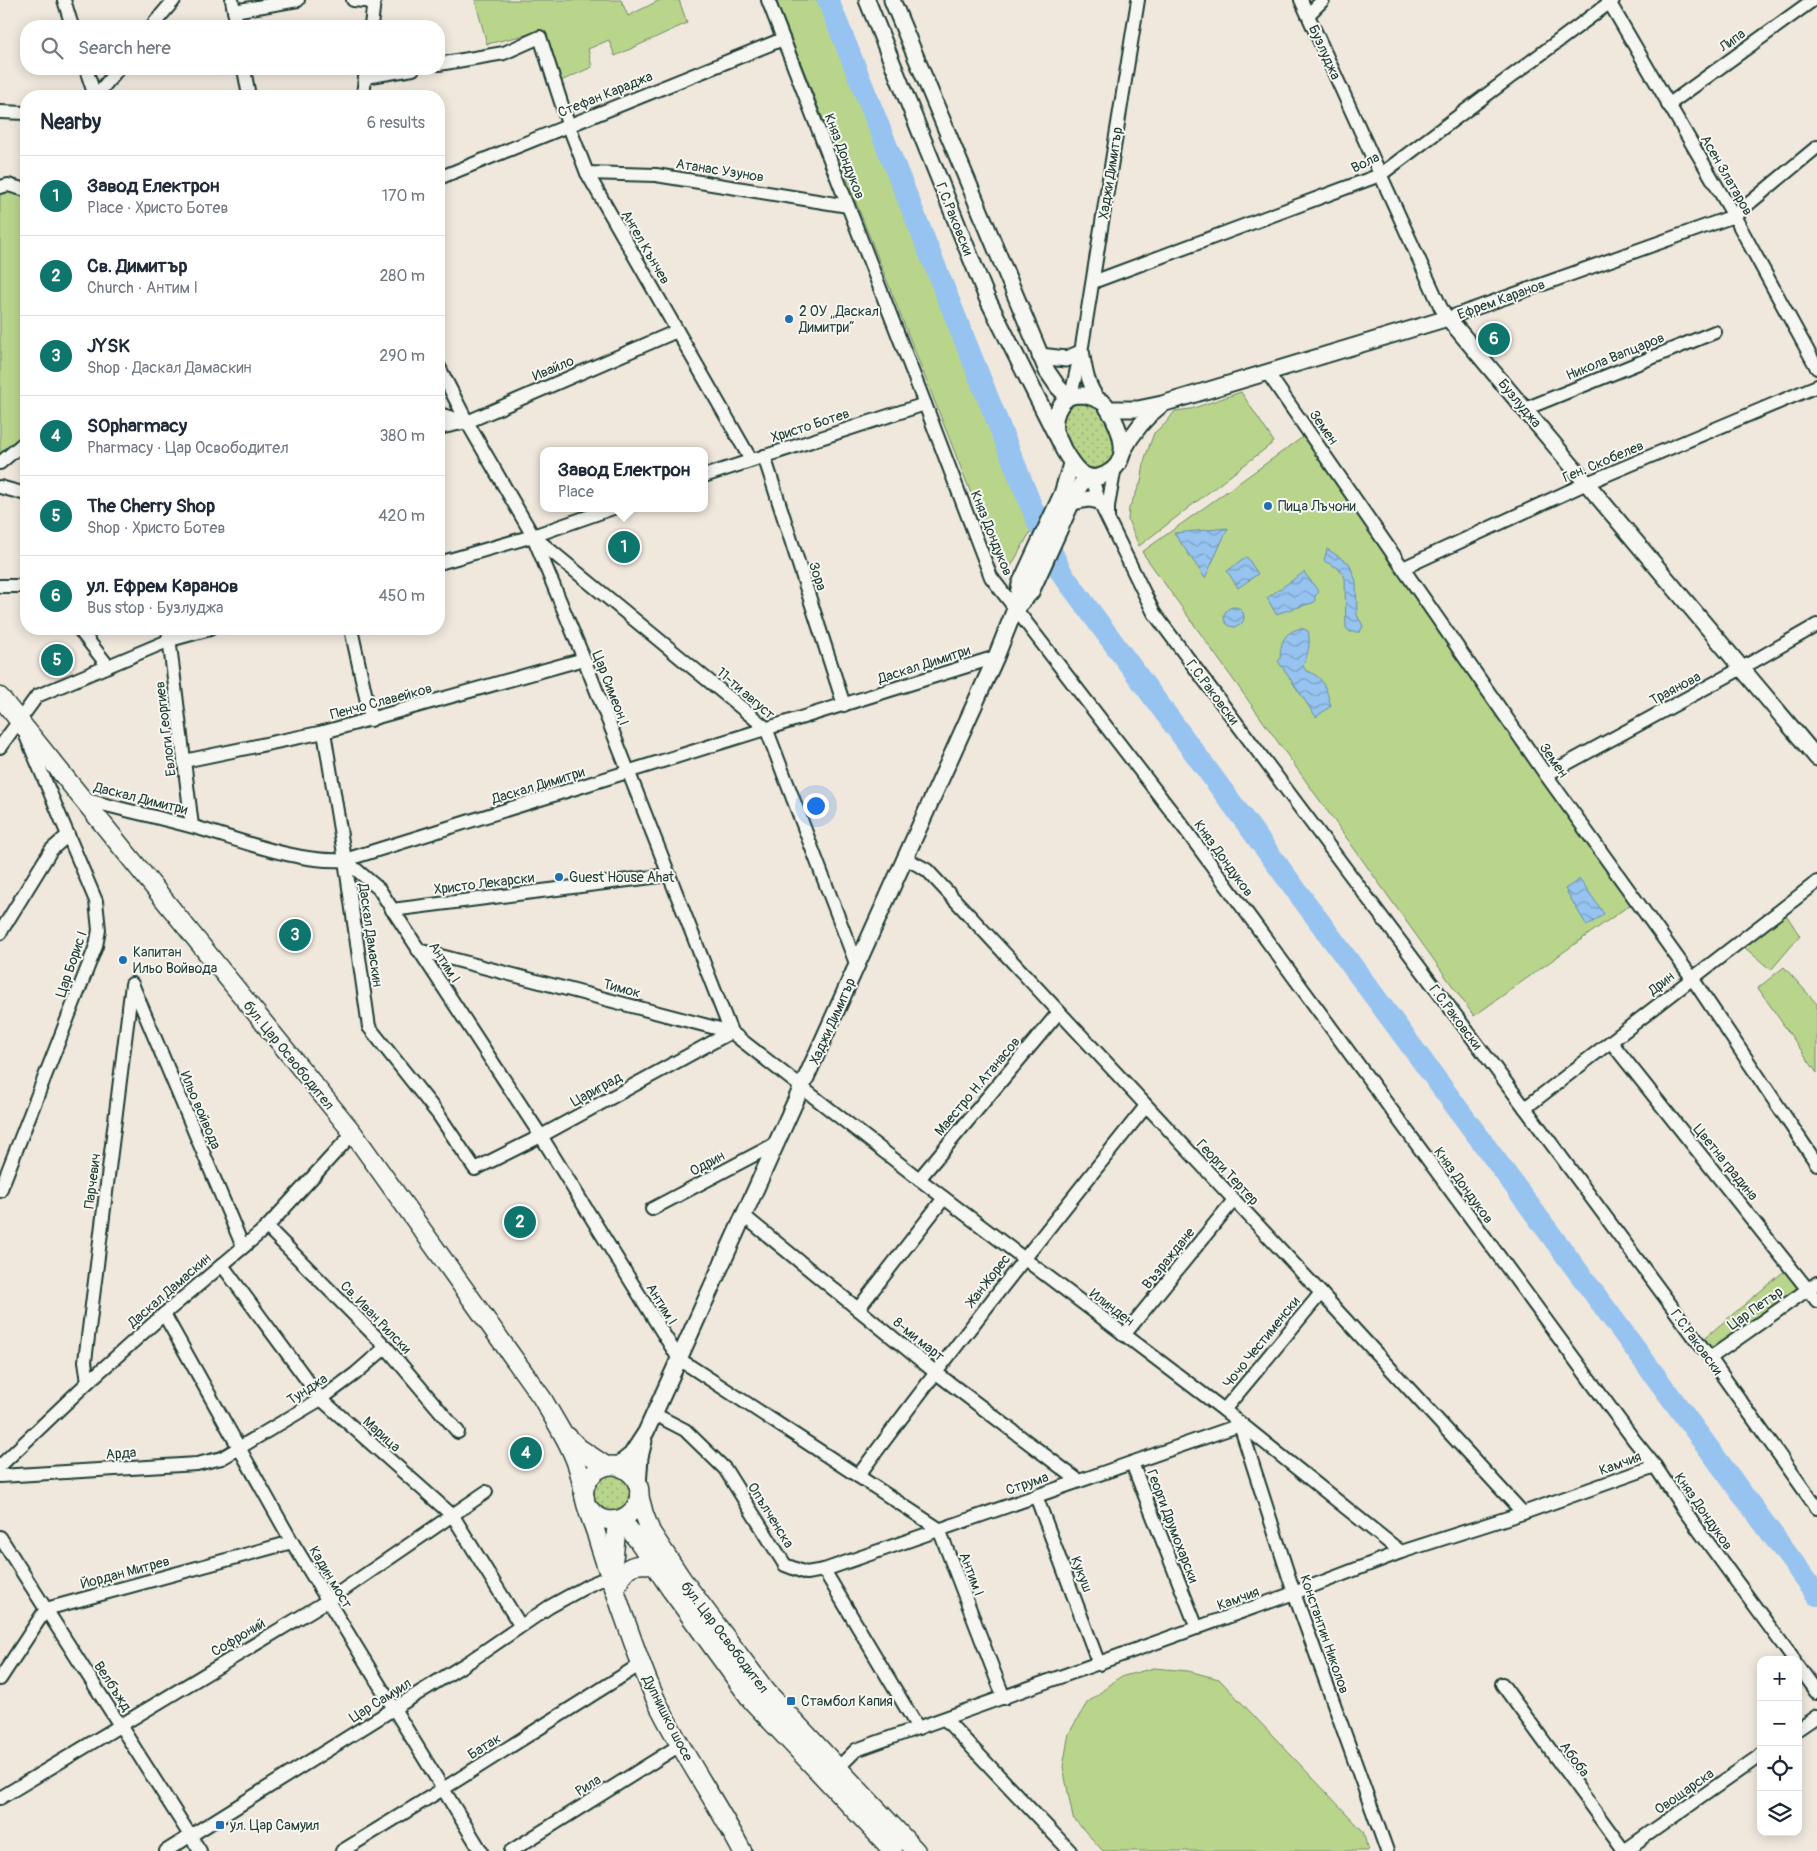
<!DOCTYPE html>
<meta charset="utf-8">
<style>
:root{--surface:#fff;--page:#f6f6f7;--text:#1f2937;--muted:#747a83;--line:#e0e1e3;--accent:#0f766e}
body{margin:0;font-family:Pangolin,sans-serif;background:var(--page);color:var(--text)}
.controls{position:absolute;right:15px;bottom:15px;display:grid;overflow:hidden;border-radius:10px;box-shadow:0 2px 12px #0003}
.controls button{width:45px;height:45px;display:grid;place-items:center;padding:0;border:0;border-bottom:1px solid var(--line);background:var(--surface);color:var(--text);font:25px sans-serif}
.you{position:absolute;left:815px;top:805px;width:18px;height:18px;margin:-12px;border:4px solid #fff;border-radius:50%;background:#1a73e8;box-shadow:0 0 0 8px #1a73e833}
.badge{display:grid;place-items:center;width:32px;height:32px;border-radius:50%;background:var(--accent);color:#fff;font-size:16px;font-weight:700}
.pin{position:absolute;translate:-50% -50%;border:2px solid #fff;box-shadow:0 1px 5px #0006}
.popup{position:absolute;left:540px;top:447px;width:168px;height:65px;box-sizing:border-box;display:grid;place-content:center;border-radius:10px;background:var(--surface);filter:drop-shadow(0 1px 4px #0005);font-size:16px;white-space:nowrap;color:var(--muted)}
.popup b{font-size:19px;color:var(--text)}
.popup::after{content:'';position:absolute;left:50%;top:100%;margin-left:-10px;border:10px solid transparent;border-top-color:var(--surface)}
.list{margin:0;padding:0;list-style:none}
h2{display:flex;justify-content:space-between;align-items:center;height:65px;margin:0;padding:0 20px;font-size:21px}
h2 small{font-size:16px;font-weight:400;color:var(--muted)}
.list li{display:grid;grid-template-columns:32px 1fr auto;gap:15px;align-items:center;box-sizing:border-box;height:80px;padding:0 20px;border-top:1px solid var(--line)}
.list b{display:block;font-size:19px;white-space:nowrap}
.list p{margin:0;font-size:16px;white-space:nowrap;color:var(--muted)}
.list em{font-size:16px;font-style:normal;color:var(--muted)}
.icon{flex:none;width:28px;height:28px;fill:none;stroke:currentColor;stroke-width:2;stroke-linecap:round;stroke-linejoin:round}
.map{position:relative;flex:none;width:1817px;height:1851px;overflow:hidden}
.search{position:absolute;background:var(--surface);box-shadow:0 2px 12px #0003;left:20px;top:20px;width:425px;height:55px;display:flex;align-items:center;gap:12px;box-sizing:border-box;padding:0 18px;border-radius:20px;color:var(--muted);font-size:19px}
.panel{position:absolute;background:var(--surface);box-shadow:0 2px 12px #0003;left:20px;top:90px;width:425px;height:545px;border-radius:20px}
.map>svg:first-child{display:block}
.grass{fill:url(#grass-dots);stroke:#6c8960}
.green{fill:#b9d58c;stroke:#6c8960}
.water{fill:url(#water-waves);stroke:#668da5}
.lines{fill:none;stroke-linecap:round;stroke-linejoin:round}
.river{stroke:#96c3f0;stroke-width:22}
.minor-casing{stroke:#1f3d34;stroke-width:16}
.tertiary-casing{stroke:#1f3d34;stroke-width:19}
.secondary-casing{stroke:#1f3d34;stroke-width:21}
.minor{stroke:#f6f6f2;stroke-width:12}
.tertiary{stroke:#f6f6f2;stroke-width:15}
.secondary{stroke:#f6f6f2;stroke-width:18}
.poi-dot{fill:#1f6fb2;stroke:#f6f6f2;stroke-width:2}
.labels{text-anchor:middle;stroke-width:4;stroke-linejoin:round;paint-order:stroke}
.street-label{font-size:14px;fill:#1f3d34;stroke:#f6f6f2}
.poi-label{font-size:14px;fill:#1f3d34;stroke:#f6f6f2;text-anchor:start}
</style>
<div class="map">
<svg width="1817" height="1851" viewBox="0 0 1817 1851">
<defs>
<pattern id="grass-dots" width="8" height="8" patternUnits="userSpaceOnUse" patternTransform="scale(1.25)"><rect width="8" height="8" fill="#b9d58c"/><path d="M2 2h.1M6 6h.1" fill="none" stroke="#96ae73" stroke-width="1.8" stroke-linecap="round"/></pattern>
<pattern id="water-waves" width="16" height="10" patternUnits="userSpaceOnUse" patternTransform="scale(1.25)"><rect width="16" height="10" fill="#96c3f0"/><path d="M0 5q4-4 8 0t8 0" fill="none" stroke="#7aa0c3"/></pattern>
</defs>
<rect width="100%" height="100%" fill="#f0e8dd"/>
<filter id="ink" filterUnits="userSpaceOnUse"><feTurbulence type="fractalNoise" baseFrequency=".02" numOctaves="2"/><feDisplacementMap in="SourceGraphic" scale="10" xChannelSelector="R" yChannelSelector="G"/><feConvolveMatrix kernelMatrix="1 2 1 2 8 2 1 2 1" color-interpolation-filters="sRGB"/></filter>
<g filter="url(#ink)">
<!-- grass -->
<g class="grass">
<path d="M 1079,404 C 1085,404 1090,405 1094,407 C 1108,415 1119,446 1111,459 C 1107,465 1101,468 1095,470 C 1088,468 1083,465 1078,460 C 1067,445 1051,409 1079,404 Z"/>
<circle cx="611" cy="1494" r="19"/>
</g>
<!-- green -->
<g class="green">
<polygon points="475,0 621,0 628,16 660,0 679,0 687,23 615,56 609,40 588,49 592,67 561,81 542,31 487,44"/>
<polygon points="776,0 828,0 1037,520 1010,568 995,554"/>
<polygon points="0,187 26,190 26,441 0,463"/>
<polygon points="1241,392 1274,442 1139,546 1128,520 1129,508 1141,482 1145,458 1154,433 1166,423 1175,411 1191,409"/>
<polygon points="1303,437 1631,904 1474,1016 1142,552"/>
<polygon points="1783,910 1800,936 1771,970 1744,947"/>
<polygon points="1784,967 1817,1004 1817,1073 1758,988"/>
<polygon points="1788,1268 1801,1285 1711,1353 1701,1341"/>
<polygon points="1154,1668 1188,1671 1219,1679 1363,1831 1368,1851 1103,1851 1073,1818 1063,1767 1069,1733 1087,1703 1120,1677"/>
</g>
<!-- water -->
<g class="water">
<polygon points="1228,528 1205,578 1174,533"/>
<polygon points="1327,549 1349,563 1356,581 1357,615 1363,626 1360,632 1350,632 1346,628 1345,578 1338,568 1324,561"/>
<polygon points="1247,557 1258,574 1238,588 1227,571"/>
<polygon points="1304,572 1319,592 1315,596 1315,602 1276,614 1267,598"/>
<circle cx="1234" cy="617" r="10"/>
<path d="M 1301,628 L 1308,631 C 1311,644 1308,653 1303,666 L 1306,671 C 1325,676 1326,690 1331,706 L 1316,717 L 1278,661 L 1280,659 C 1281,641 1283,633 1301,628 Z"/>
<polygon points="1580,879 1604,914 1587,926 1565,889"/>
</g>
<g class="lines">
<!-- river -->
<polyline class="river" points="828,0 1037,520 1061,572 1817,1595"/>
<defs>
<g id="minor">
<polyline points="64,0 72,26"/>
<polyline points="232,0 237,26"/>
<polyline points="353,0 374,2"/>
<polyline points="768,0 925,404 991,577 1185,829 1634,1440 1655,1466 1684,1510 1794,1660"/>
<polyline points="1301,0 1441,308 1448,318 1734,216 1817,147"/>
<polyline points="1608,0 1734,216 1817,368"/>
<polyline points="234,11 298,0"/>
<polyline points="1308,15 1323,0"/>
<polyline points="152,26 174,0"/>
<polyline points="371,26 374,0"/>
<polyline points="439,64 504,53 540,37 568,124 587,173 751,460"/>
<polyline points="86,69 95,96"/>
<polyline points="244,69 249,96"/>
<polyline points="365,77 413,69"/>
<polyline points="96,96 118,69"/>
<polyline points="363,96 366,69"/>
<polyline points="1668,105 1813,0"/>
<polyline points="0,112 26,113"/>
<polyline points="587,173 656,175 848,206"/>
<polyline points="439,178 783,39"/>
<polyline points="0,187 8,185 26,190"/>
<polyline points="1093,282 1380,175 1613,0"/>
<path d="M 1083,353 C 1086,372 1088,386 1100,401"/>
<polyline points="1267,372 1546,775 1692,978 1817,1164"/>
<polyline points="1071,396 1082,346 1138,0"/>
<polyline points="1525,409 1715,332"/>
<polyline points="439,414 463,421"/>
<polyline points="439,428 467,422 677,331"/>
<polyline points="764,456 844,705"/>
<polyline points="0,463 26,441"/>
<polyline points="704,476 925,404"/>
<polyline points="1092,478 1099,501 1154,613 1525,1108 1710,1358 1817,1508"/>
<polyline points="0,487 26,494"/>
<polyline points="1108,518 1108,506 1115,467"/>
<polyline points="534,537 766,728 857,966"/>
<polyline points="439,563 533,536 613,508"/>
<polyline points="1403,568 1587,483 1817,386"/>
<polyline points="0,586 26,586"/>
<polyline points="79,629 108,666"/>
<polyline points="168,629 192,826"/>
<polyline points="351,629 371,720"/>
<polyline points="324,732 345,860 369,1027 438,1114 475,1169 541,1136 731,1032 584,659 533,536 467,422 439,367"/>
<polyline points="0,747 37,696 170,640 210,629"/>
<polyline points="184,761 324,732 584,659"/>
<polyline points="1546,775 1742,668 1817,625"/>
<path d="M 83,799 C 120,809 157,817 194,827 C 241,840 296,863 345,860 C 563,793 780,726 996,657"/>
<polyline points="905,858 927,870 1321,1293 1523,1513"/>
<polyline points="345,860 379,889 541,1136 679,1359 939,1529 1004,1698"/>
<polyline points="392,910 668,875"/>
<polyline points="0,933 51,850 68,835"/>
<polyline points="418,950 731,1032 919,1179 1224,1410 1401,1552"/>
<polyline points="133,986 243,1247"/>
<polyline points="1611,1042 1817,1301"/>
<polyline points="1525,1108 1817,882"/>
<polyline points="919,1179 1059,1012"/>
<polyline points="0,1191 96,946 99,930 96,901 26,736"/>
<polyline points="652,1209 777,1143"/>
<polyline points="744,1216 935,1372 1079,1481"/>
<polyline points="267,1227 386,1347 458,1432"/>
<polyline points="222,1265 321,1399 453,1516 520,1625"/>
<polyline points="858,1309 944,1198"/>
<polyline points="164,1314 292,1542 481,1851"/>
<polyline points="1124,1335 1234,1200"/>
<polyline points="1710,1358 1817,1283"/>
<polyline points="88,1382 85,1361 132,984"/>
<polyline points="1224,1410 1321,1293"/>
<polyline points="654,1414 685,1430 725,1469 785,1565 806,1573 824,1570 918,1728"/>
<polyline points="1132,1463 1197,1628"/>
<polyline points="0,1466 88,1382 164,1314 267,1227 353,1133"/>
<polyline points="0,1476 197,1464 222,1458 321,1399 355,1374 386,1347"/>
<path d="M 858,1476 C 951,1350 1048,1228 1146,1106"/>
<polyline points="1036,1496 1099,1664"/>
<polyline points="0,1537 200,1851"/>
<polyline points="824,1570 1240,1425 1294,1593 1387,1851"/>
<polyline points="1798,1666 1817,1692"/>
<polyline points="0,1679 46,1609 292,1542"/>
<polyline points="1502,1684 1624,1851"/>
<polyline points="945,1719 1070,1851"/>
<polyline points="1798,1729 1817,1716"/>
<polyline points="838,1768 856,1750 1294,1593 1401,1552 1523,1513 1655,1466"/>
<polyline points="0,1798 327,1601 486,1492"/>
<polyline points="166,1851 470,1661 549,1607 589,1585 610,1576"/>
<polyline points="342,1851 443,1789 641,1664"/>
<polyline points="511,1851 680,1745"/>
<polyline points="1624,1851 1761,1755"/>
</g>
<g id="tertiary">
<polyline points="867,0 987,298 1055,433"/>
<polyline points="892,0 1047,371 1058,387 1068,397"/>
<polyline points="1040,356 1066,359 1081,353"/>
<path d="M 1084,395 C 1091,397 1099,399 1105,404 C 1108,408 1110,413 1113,417 C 1123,437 1130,462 1106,474 C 1085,486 1072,465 1063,449 C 1061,443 1057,437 1055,431 C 1053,419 1058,404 1069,397 C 1073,395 1079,395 1084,395 Z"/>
<polyline points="1108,409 1138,409 1162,404 1448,318 1817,758"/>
<path d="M 1123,451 C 1133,432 1144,418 1161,405"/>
<polyline points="1073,502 1089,499 1099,501"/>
<polyline points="1015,609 1031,592 1076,493 1081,484 1089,478"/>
<polyline points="617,1466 631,1455 646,1432 996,657 1015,609 1020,584 1062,494 1071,464"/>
<polyline points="638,1485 640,1457 644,1441"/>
</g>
<g id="secondary">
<path d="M 0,697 L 353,1133 L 542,1398 C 555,1421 570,1443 578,1468 C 581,1478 583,1489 585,1499"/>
<polyline points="567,1436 579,1448 606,1466"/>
<polyline points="639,1495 644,1514 651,1532 682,1579 766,1691 916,1851"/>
<path d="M 588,1507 C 612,1540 656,1505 633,1476 C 629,1471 624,1468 617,1466 C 601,1463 584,1477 584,1494 C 585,1506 592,1521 596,1533 C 603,1559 613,1583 621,1608 C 633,1641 643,1673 658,1704 C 683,1755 716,1801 742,1851"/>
<polyline points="621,1519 639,1542 669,1587 752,1701 893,1851"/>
<polyline points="610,1576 614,1555 617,1520"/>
<path d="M 615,1590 C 624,1568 629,1562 654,1565"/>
</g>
</defs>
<!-- minor casing -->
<use href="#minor" class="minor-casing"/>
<!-- tertiary casing -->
<use href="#tertiary" class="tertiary-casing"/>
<!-- secondary casing -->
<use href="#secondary" class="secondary-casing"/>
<!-- minor -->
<use href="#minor" class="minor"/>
<!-- tertiary -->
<use href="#tertiary" class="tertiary"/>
<!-- secondary -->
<use href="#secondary" class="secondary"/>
</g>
</g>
<!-- markers -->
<g class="poi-dot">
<circle cx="789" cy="319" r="5"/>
<circle cx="1268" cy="506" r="5"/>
<circle cx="559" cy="877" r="5"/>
<circle cx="123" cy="960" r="5"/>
<rect x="786" y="1696" width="10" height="10" rx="2.5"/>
<rect x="215" y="1820" width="10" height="10" rx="2.5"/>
</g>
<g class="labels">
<!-- street labels -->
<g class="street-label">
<text transform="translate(1732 40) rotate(-36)" y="5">Липа</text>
<text transform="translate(1325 52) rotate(66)" y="5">Бузлуджа</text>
<text transform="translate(605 94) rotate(-22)" y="5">Стефан Караджа</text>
<text transform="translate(845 156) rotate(69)" y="5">Княз Дондуков</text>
<text transform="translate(1365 162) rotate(-26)" y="5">Вола</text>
<text transform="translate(720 170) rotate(9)" y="5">Атанас Узунов</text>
<text transform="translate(1110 173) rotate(-81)" y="5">Хаджи Димитър</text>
<text transform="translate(1727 175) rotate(60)" y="5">Асен Златаров</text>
<text transform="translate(955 219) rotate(68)" y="5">Г.С.Раковски</text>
<text transform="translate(646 247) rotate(60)" y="5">Ангел Кънчев</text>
<text transform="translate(1501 299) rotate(-20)" y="5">Ефрем Каранов</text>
<text transform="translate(1615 356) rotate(-22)" y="5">Никола Вапцаров</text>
<text transform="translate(553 368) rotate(-23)" y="5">Ивайло</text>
<text transform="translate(1520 403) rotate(50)" y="5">Бузлуджа</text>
<text transform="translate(810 425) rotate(-18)" y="5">Христо Ботев</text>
<text transform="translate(1324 427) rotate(55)" y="5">Земен</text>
<text transform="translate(1603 461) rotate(-23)" y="5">Ген. Скобелев</text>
<text transform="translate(992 533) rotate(68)" y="5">Княз Дондуков</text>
<text transform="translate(818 576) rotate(72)" y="5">Зора</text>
<text transform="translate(924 664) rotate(-18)" y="5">Даскал Димитри</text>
<text transform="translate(611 688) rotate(69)" y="5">Цар Симеон I</text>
<text transform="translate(1675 688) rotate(-28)" y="5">Траянова</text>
<text transform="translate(1213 692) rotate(53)" y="5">Г.С.Раковски</text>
<text transform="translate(746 693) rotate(41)" y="5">11-ти август</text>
<text transform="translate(381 701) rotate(-15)" y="5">Пенчо Славейков</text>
<text transform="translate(165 729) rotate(-97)" y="5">Евлоги Георгиев</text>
<text transform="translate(1554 760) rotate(55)" y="5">Земен</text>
<text transform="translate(538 785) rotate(-17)" y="5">Даскал Димитри</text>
<text transform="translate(141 798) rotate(14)" y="5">Даскал Димитри</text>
<text transform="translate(1224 858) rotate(54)" y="5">Княз Дондуков</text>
<text transform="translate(484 883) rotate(-7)" y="5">Христо Лекарски</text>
<text transform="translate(371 935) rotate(82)" y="5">Даскал Дамаскин</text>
<text transform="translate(445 962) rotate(57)" y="5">Антим I</text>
<text transform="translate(71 964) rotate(-71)" y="5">Цар Борис I</text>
<text transform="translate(1661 983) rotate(-38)" y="5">Дрин</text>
<text transform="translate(622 988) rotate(15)" y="5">Тимок</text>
<text transform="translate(1456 1017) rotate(53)" y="5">Г.С.Раковски</text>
<text transform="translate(832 1021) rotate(-66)" y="5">Хаджи Димитър</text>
<text transform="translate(289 1055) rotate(51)" y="5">бул. Цар Освободител</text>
<text transform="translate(977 1086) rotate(-50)" y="5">Маестро Н.Атанасов</text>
<text transform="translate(596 1089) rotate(-29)" y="5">Цариград</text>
<text transform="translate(201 1110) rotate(67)" y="5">Ильо войвода</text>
<text transform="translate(1726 1162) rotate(51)" y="5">Цветна градина</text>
<text transform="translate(707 1163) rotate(-28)" y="5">Одрин</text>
<text transform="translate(1228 1172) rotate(47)" y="5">Георги Тертер</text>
<text transform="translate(92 1181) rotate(-83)" y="5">Парчевич</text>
<text transform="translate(1464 1185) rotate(54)" y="5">Княз Дондуков</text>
<text transform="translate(1168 1258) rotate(-51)" y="5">Възраждане</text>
<text transform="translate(988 1280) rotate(-52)" y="5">Жан Жорес</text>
<text transform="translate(169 1290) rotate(-41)" y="5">Даскал Дамаскин</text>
<text transform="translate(662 1304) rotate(58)" y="5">Антим I</text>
<text transform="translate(1112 1307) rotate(37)" y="5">Илинден</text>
<text transform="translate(1755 1308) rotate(-35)" y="5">Цар Петър</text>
<text transform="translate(376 1317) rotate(46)" y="5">Св. Иван Рилски</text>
<text transform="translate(919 1339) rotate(39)" y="5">8-ми март</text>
<text transform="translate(1261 1342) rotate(-51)" y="5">Чочо Честименски</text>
<text transform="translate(1697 1342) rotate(54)" y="5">Г.С.Раковски</text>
<text transform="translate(307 1389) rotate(-33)" y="5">Тунджа</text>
<text transform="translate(382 1434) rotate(42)" y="5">Марица</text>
<text transform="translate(121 1453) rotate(-4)" y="5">Арда</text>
<text transform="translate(1620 1463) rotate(-20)" y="5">Камчия</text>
<text transform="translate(1027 1483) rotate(-19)" y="5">Струма</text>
<text transform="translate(1704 1511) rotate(55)" y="5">Княз Дондуков</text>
<text transform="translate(771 1515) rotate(58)" y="5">Опълченска</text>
<text transform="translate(1173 1526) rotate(69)" y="5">Георги Друмохарски</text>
<text transform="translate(125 1572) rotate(-15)" y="5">Йордан Митрев</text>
<text transform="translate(972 1574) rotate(69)" y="5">Антим I</text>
<text transform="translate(1082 1574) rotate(69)" y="5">Кукуш</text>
<text transform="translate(331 1577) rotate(59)" y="5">Кадин мост</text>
<text transform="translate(1238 1598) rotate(-20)" y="5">Камчия</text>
<text transform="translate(1325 1634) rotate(71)" y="5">Константин Николов</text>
<text transform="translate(238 1637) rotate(-31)" y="5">Софроний</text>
<text transform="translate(725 1637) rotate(53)" y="5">бул. Цар Освободител</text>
<text transform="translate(113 1686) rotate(57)" y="5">Велбъжд</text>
<text transform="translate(380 1700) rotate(-32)" y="5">Цар Самуил</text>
<text transform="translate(668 1718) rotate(63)" y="5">Дупнишко шосе</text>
<text transform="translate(484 1746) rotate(-32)" y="5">Батак</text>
<text transform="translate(1575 1759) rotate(54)" y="5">Абоба</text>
<text transform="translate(588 1785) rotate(-32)" y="5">Рила</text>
<text transform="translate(1684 1791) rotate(-35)" y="5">Овощарска</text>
</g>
<!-- poi labels -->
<g class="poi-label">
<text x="799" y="316">2 ОУ „Даскал<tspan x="799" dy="16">Димитри“</tspan></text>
<text x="1278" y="511">Пица Лъчони</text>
<text x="569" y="882">Guest House Ahat</text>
<text x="133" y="957">Капитан<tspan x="133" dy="16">Ильо Войвода</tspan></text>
<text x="801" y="1706">Стамбол Капия</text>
<text x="230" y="1830">ул. Цар Самуил</text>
</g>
</g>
</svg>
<div class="controls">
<button>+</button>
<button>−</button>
<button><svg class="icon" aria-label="locate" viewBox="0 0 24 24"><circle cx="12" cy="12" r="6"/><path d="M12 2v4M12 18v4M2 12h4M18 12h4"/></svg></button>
<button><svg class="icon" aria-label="layers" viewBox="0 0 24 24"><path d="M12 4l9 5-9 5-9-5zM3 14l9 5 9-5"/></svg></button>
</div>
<div class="you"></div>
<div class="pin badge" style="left:624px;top:547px">1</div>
<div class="popup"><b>Завод Електрон</b>Place</div>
<div class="pin badge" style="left:520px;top:1222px">2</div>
<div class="pin badge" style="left:295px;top:935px">3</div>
<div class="pin badge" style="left:526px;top:1453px">4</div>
<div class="pin badge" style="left:57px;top:660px">5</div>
<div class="pin badge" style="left:1494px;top:339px">6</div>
<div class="search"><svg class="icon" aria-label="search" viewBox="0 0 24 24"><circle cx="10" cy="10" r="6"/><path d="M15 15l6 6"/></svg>Search here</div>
<section class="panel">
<h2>Nearby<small>6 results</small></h2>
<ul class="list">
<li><span class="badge">1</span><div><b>Завод Електрон</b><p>Place · Христо Ботев</p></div><em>170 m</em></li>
<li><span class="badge">2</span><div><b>Св. Димитър</b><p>Church · Антим I</p></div><em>280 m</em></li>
<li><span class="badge">3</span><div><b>JYSK</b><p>Shop · Даскал Дамаскин</p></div><em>290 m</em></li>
<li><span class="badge">4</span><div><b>SOpharmacy</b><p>Pharmacy · Цар Освободител</p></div><em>380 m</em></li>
<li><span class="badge">5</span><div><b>The Cherry Shop</b><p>Shop · Христо Ботев</p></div><em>420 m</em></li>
<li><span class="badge">6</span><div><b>ул. Ефрем Каранов</b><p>Bus stop · Бузлуджа</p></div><em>450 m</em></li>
</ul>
</section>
</div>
